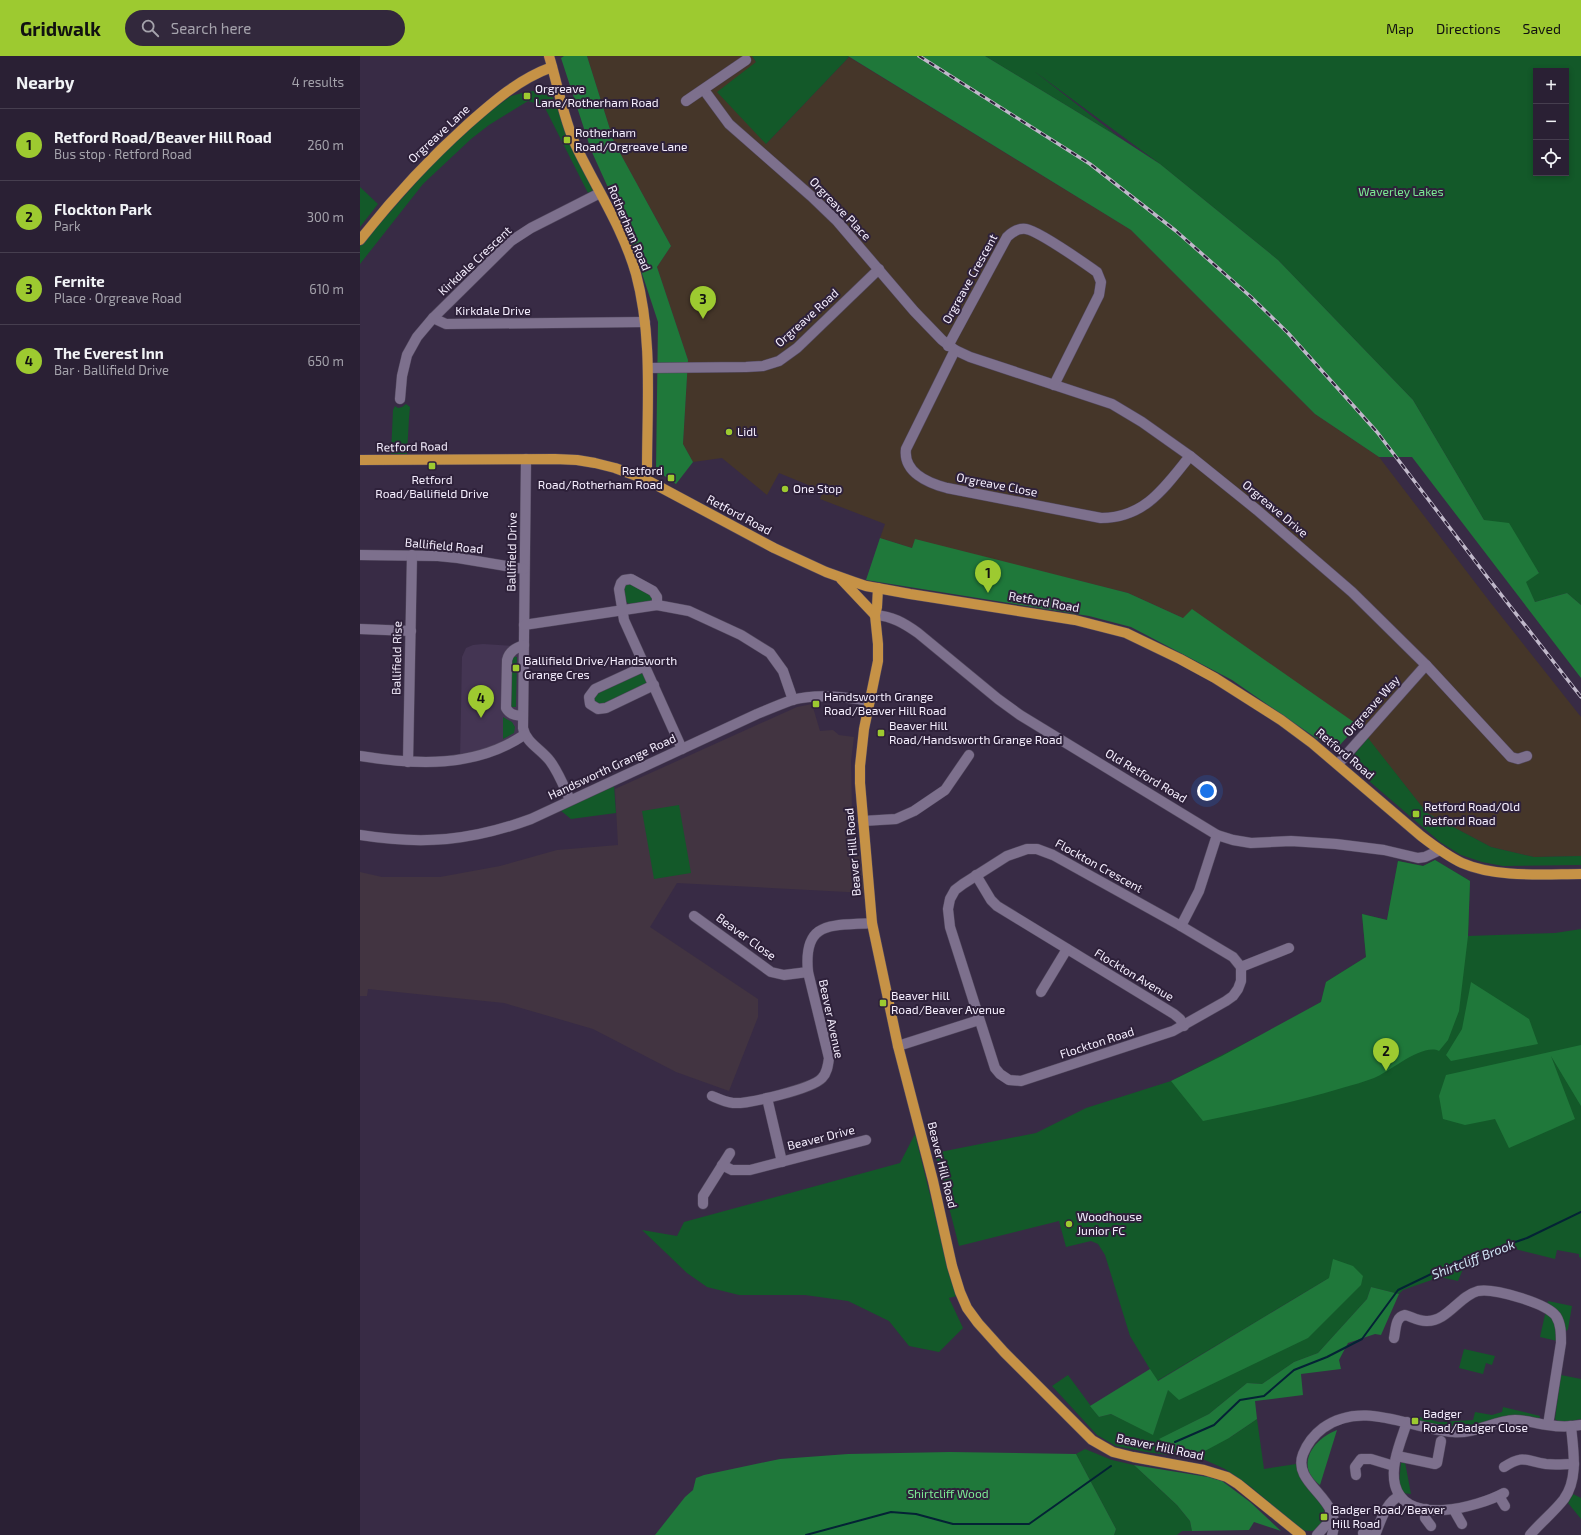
<!DOCTYPE html>
<meta charset="utf-8">
<style>
:root{--surface:#2a2034;--page:#32283c;--text:#f1f3f6;--muted:#a5a3ac;--line:#463e4f;--accent:#9dca30}
body{margin:0;font-family:"Exo 2",sans-serif;background:var(--page);color:var(--text)}
.controls{position:absolute;right:12px;top:12px;display:grid;overflow:hidden;border-radius:0px;box-shadow:0 2px 6px #0003}
.controls button{width:36px;height:36px;display:grid;place-items:center;padding:0;border:0;border-bottom:1px solid var(--line);background:var(--surface);color:var(--text);font:20px sans-serif}
.you{position:absolute;left:847px;top:735px;width:14px;height:14px;margin:-10px;border:3px solid #fff;border-radius:50%;background:#1a73e8;box-shadow:0 0 0 6px #1a73e833}
.badge{display:grid;place-items:center;width:26px;height:26px;border-radius:50%;background:var(--accent);color:#111;font-size:13px;font-weight:700}
.pin{position:absolute;translate:-50% -33px;filter:drop-shadow(0 1px 2px #0008)}
.pin::after{content:'';position:absolute;top:21px;width:14px;height:12px;background:inherit;clip-path:polygon(0 0,100% 0,50% 100%)}
.list{margin:0;padding:0;list-style:none}
h2{display:flex;justify-content:space-between;align-items:center;height:52px;margin:0;padding:0 16px;font-size:17px}
h2 small{font-size:13px;font-weight:400;color:var(--muted)}
.list li{display:grid;grid-template-columns:26px 1fr auto;gap:12px;align-items:center;box-sizing:border-box;height:72px;padding:0 16px;border-top:1px solid var(--line)}
.list b{display:block;font-size:15px;white-space:nowrap}
.list p{margin:0;font-size:13px;white-space:nowrap;color:var(--muted)}
.list em{font-size:13px;font-style:normal;color:var(--muted)}
.icon{flex:none;width:22px;height:22px;fill:none;stroke:currentColor;stroke-width:2;stroke-linecap:round;stroke-linejoin:round}
.map{position:relative;flex:none;width:1221px;height:1479px;overflow:hidden}
header{display:flex;align-items:center;gap:24px;box-sizing:border-box;height:56px;padding:0 20px;background:var(--accent);color:#111}
header strong{font-size:19px}
nav{display:flex;gap:22px;margin-inline-start:auto;font-size:14px}
.search{width:280px;height:36px;background:var(--page);display:flex;align-items:center;gap:10px;box-sizing:border-box;padding:0 14px;border-radius:22px;color:var(--muted);font-size:15px}
main{display:flex}
aside{flex:1;background:var(--surface)}
.map>svg:first-child{display:block}
.built{fill:#443553}
.industrial{fill:#453629}
.education{fill:#423441}
.green{fill:#135929;fill-rule:evenodd}
.forest{fill:#1f783a}
.lines{fill:none;stroke-linecap:round;stroke-linejoin:round}
.stream{stroke:#042335;stroke-width:2}
.minor-casing{stroke:#52485e;stroke-width:11}
.major-casing{stroke:#52485e;stroke-width:11}
.minor{stroke:#7d708d;stroke-width:10}
.major{stroke:#c69246;stroke-width:10}
.rail-casing{stroke:#c0b8ca;stroke-width:3.5}
.rail{stroke:#2e213a;stroke-width:2;stroke-dasharray:6;stroke-linecap:butt}
.poi-dot{fill:#9dca30;stroke:#2e213a;stroke-width:1.5}
.labels{text-anchor:middle;stroke-width:4;stroke-linejoin:round;paint-order:stroke}
.poi-label{font-size:12px;fill:#f5eefe;stroke:#2e213a;text-anchor:start}
.street-label{font-size:12px;fill:#f5eefe;stroke:#2e213a}
.park-label{font-size:12px;fill:#7cea94;stroke:#2e213a}
.water-label{font-size:13px;font-style:italic;fill:#cfe4f4;stroke:#2e213a}
</style>
<header>
<strong>Gridwalk</strong>
<div class="search"><svg class="icon" aria-label="search" viewBox="0 0 24 24"><circle cx="10" cy="10" r="6"/><path d="M15 15l6 6"/></svg>Search here</div>
<nav><a>Map</a><a>Directions</a><a>Saved</a></nav>
</header>
<main>
<aside>
<h2>Nearby<small>4 results</small></h2>
<ul class="list">
<li><span class="badge">1</span><div><b>Retford Road/Beaver Hill Road</b><p>Bus stop · Retford Road</p></div><em>260 m</em></li>
<li><span class="badge">2</span><div><b>Flockton Park</b><p>Park</p></div><em>300 m</em></li>
<li><span class="badge">3</span><div><b>Fernite</b><p>Place · Orgreave Road</p></div><em>610 m</em></li>
<li><span class="badge">4</span><div><b>The Everest Inn</b><p>Bar · Ballifield Drive</p></div><em>650 m</em></li>
</ul>
</aside>
<div class="map">
<svg width="1221" height="1479" viewBox="0 0 1221 1479">
<rect width="100%" height="100%" fill="#382b45"/>
<!-- built -->
<polygon class="built" points="123,588 153,590 164,589 164,679 100,704 102,601 106,592 113,589"/>
<!-- industrial -->
<polygon class="industrial" points="227,0 392,0 396,6 406,88 489,1 771,174 955,358 1019,401 1130,546 1221,661 1221,800 1174,801 1131,791 1067,757 995,667 823,562 768,537 555,484 552,492 520,482 525,468 460,443 463,435 419,417 407,439 362,402 333,406 323,388 328,304 297,211 311,190 254,86"/>
<!-- education -->
<polygon class="education" points="452,648 460,675 473,674 479,679 494,681 491,705 492,754 506,837 317,827 290,871 398,943 398,961 369,1035 316,1016 233,973 144,947 8,933 7,940 0,940 0,816 22,821 80,821 140,810 197,794 258,789 255,733 437,651"/>
<!-- green -->
<g class="green">
<polygon points="392,0 488,0 489,1 406,88 357,36 396,6"/>
<path d="M 625,0 L 1221,0 L 1221,549 L 1207,537 L 1175,546 L 1165,526 L 1179,516 L 1124,464 L 1053,344 L 918,204 L 800,108 L 674,15 L 760,82 ZM 1176,15 L 1206,15 L 1206,117 L 1176,117 Z"/>
<polygon points="181,34 188,35 191,37 211,87 233,135 228,137 184,50 168,45 129,69 111,83 63,128 0,208 0,190 77,103 129,56 151,40 166,36"/>
<polygon points="0,131 18,148 0,171"/>
<polygon points="46,348 50,351 49,362 47,398 31,398 33,354 35,350 38,352 42,351"/>
<polygon points="270,526 293,539 293,546 269,548 264,544 263,529"/>
<polygon points="151,600 157,601 156,651 149,651"/>
<path d="M 280,616 L 284,617 L 288,624 L 287,629 L 246,648 C 240,649 237,649 233,644 L 235,637 Z"/>
<polygon points="143,661 152,666 155,671 154,677 143,683"/>
<polygon points="1008,682 1067,757 1131,791 1174,801 1221,800 1221,809 1143,810 1122,806 1101,799 1080,786 995,713 994,699"/>
<polygon points="254,729 256,757 211,763 200,754"/>
<polygon points="319,749 331,817 294,823 282,755"/>
<path d="M 1075,804 L 1110,825 L 1108,880 L 1195,877 L 1221,873 L 1221,1202 L 1219,1201 L 1219,1198 L 1197,1194 L 1195,1203 L 1147,1191 L 1106,1206 L 1098,1225 L 1080,1221 L 1043,1234 L 1039,1238 L 1011,1231 L 1007,1243 L 958,1297 L 934,1306 L 902,1328 L 887,1327 L 849,1358 L 800,1383 L 869,1382 L 897,1363 L 904,1413 L 936,1408 C 938,1413 939,1418 942,1423 C 951,1436 975,1455 960,1471 C 954,1477 947,1475 940,1473 L 891,1431 L 865,1413 L 845,1404 L 786,1396 L 756,1390 L 737,1379 L 692,1330 L 708,1319 L 739,1361 L 751,1358 L 793,1378 L 808,1333 L 969,1222 L 797,1325 L 770,1280 L 745,1199 L 738,1188 L 731,1185 L 706,1191 L 699,1165 L 599,1190 L 575,1097 L 676,1077 L 726,1052 L 811,1025 L 921,969 L 961,946 L 966,926 L 1006,901 L 1002,858 L 1027,864 L 1038,805 L 1063,810 Z"/>
<polygon points="555,1078 588,1212 597,1240 589,1242 603,1272 579,1296 549,1290 529,1265 488,1245 445,1239 379,1239 347,1231 327,1217 282,1174 317,1180 324,1166 540,1107"/>
<polygon points="1188,1245 1212,1250 1208,1273 1197,1285 1180,1281"/>
<polygon points="1104,1293 1135,1300 1132,1309 1126,1307 1123,1318 1099,1312"/>
<path d="M 1201,1319 L 1221,1323 L 1221,1363 C 1213,1364 1201,1370 1195,1363 Z"/>
<polygon points="1143,1351 1180,1360 1179,1363 1113,1371 1085,1372 1058,1366 1060,1361 1079,1366 1113,1364 1115,1356 1132,1359 1142,1356"/>
<polygon points="725,1393 752,1404 774,1409 817,1449 830,1465 832,1475 822,1475 817,1479 754,1479 756,1473 716,1398"/>
<polygon points="1045,1406 1051,1438 1042,1437 1039,1427 1041,1407"/>
<polygon points="1213,1438 1221,1442 1221,1463 1208,1447"/>
</g>
<!-- forest -->
<g class="forest">
<polygon points="204,0 227,0 254,86 311,190 297,211 328,304 323,388 333,406 316,428 296,414 298,266 269,178 231,94 201,2"/>
<polygon points="488,0 625,0 760,82 800,108 918,204 1053,344 1124,464 1149,467 1179,517 1166,526 1175,546 1207,537 1221,549 1221,622 1052,401 1019,401 955,358 771,174"/>
<polygon points="520,482 552,492 555,483 768,537 823,562 832,553 998,669 979,690 969,691 872,624 771,571 729,560 506,524"/>
<path d="M 1075,804 L 1110,825 L 1108,880 L 1099,955 L 1088,984 L 1079,995 C 1062,987 1030,1016 1014,1022 C 1004,1026 992,1029 982,1032 C 936,1046 890,1055 843,1065 L 811,1025 L 862,1000 L 961,946 L 966,926 L 1006,901 L 1002,858 L 1027,864 L 1038,805 L 1063,810 Z"/>
<polygon points="1111,926 1169,963 1178,988 1091,1005 1086,999 1102,973"/>
<polygon points="1221,989 1221,1050 1191,1000 1215,1063 1149,1092 1135,1063 1105,1069 1083,1063 1079,1040 1086,1019"/>
<polygon points="973,1203 993,1210 1003,1220 1001,1229 948,1282 819,1344 808,1334 793,1379 751,1358 739,1361 730,1350 790,1313 798,1325 969,1222"/>
<polygon points="1011,1231 1039,1238 1021,1279 1015,1278 988,1287 979,1304 981,1313 941,1318 943,1339 895,1345 897,1363 869,1382 830,1403 799,1383 849,1358 887,1327 902,1328 934,1306 958,1297 1007,1243"/>
<path d="M 977,1374 L 960,1429 C 934,1410 953,1383 977,1374 Z"/>
<polygon points="590,1396 716,1398 756,1473 754,1479 295,1479 325,1441 333,1434 336,1422 344,1419 420,1403 488,1398"/>
<polygon points="774,1409 848,1421 862,1425 890,1446 921,1475 894,1466 889,1474 832,1475 830,1465 817,1449"/>
</g>
<g class="lines">
<!-- stream -->
<g class="stream">
<polyline points="815,1386 854,1369 880,1344 904,1340 934,1314 967,1301 1002,1283 1038,1234 1096,1206 1167,1182 1221,1156"/>
<polyline points="446,1479 531,1456 556,1458 593,1468 669,1468 751,1410"/>
</g>
<defs>
<g id="minor">
<polyline points="344,34 369,68 451,140 477,165 554,255 582,284 595,294 610,301 752,348 782,366 830,400 897,454 992,536 1066,609 1151,701 1158,703 1167,700"/>
<polyline points="326,45 386,4"/>
<polyline points="73,262 86,268 285,266"/>
<path d="M 588,290 L 647,181 C 652,176 658,172 666,173 C 679,175 724,207 737,216 L 741,226 L 739,239 L 694,329"/>
<path d="M 595,294 L 546,393 C 543,416 568,427 587,432 L 741,462 C 785,462 805,431 830,400"/>
<polyline points="288,312 386,311 403,310 419,305 437,292 519,213"/>
<polyline points="40,343 42,320 47,299 57,281 73,262 151,185 171,172 240,137"/>
<path d="M 166,403 L 163,672 C 166,687 181,693 190,705 C 199,717 204,731 210,744"/>
<polyline points="0,499 78,500 98,502 164,513"/>
<polyline points="297,549 297,541 293,535 271,523 264,524 261,527 259,533 264,564 322,693"/>
<path d="M 515,559 C 532,560 544,567 558,577 L 638,643 L 660,659 L 857,779 L 873,784 L 891,787 L 931,785 L 976,788 L 1024,794 L 1058,802 L 1065,801 L 1080,794"/>
<polyline points="164,569 297,549 329,555 381,579 410,597 423,615 433,644"/>
<polyline points="0,573 51,575"/>
<polyline points="285,610 235,633 229,641 230,648 238,653 246,652 294,629"/>
<path d="M 162,660 C 155,659 150,659 146,652 L 147,604 C 149,595 156,592 164,589"/>
<path d="M 0,700 C 56,709 115,712 164,679"/>
<polyline points="48,706 52,499"/>
<polyline points="978,708 1066,609"/>
<polyline points="503,765 536,763 554,755 585,734 609,699"/>
<path d="M 0,779 C 63,789 111,785 171,763 L 397,658 C 409,653 421,648 432,644 C 458,637 485,641 510,645"/>
<polygon points="667,793 677,793 693,799 821,870 873,901 881,911 881,925 878,933 873,940 866,945 813,975 661,1025 649,1024 640,1018 635,1012 590,871 588,853 590,843 595,834 603,828 647,800"/>
<polyline points="616,819 631,844 637,850 814,958 820,963 824,970"/>
<polyline points="334,860 411,916 424,919 448,916"/>
<polyline points="821,870 839,835 857,779"/>
<polyline points="881,911 929,892"/>
<polyline points="681,936 707,893"/>
<polyline points="538,990 619,964"/>
<path d="M 352,1040 C 359,1043 365,1046 373,1047 C 388,1048 452,1033 462,1022 C 467,1017 468,1010 469,1002 L 448,916 C 443,864 471,870 512,867"/>
<polyline points="407,1042 422,1106"/>
<polyline points="362,1109 372,1114 390,1114 506,1084"/>
<polyline points="343,1148 343,1140 370,1097"/>
<path d="M 1034,1282 C 1036,1273 1035,1261 1045,1259 C 1052,1261 1058,1265 1066,1265 C 1087,1266 1099,1240 1118,1235 C 1134,1232 1186,1247 1196,1260 C 1201,1268 1201,1277 1201,1287 L 1188,1369"/>
<path d="M 1047,1366 C 1041,1385 1030,1409 1035,1429 C 1046,1471 1118,1451 1144,1437"/>
<polyline points="1037,1400 1075,1408 1077,1407 1081,1385"/>
<path d="M 1144,1411 C 1164,1398 1165,1405 1186,1408 C 1195,1409 1205,1408 1214,1408"/>
<polyline points="996,1419 995,1411 1001,1403 1011,1403 1034,1410"/>
<polyline points="1139,1440 1145,1450"/>
<polyline points="1066,1453 1065,1462 1071,1470"/>
<polyline points="1094,1454 1102,1468"/>
<polyline points="1003,1477 1010,1479"/>
<polyline points="957,1479 967,1468 970,1457"/>
<path d="M 972,1479 C 985,1443 931,1429 943,1398 C 947,1388 955,1378 963,1372 C 1003,1343 1050,1373 1093,1376 C 1115,1378 1133,1365 1155,1364 C 1166,1364 1177,1368 1188,1369 C 1199,1371 1210,1371 1221,1369"/>
<path d="M 1015,1479 C 1020,1467 1026,1445 1040,1440"/>
<path d="M 1170,1479 C 1181,1466 1194,1456 1204,1443 C 1219,1422 1213,1393 1211,1370"/>
</g>
<g id="major">
<path d="M 189,0 C 198,29 203,62 216,90 C 236,132 263,172 276,218 C 293,281 287,349 287,414 L 285,423"/>
<path d="M 0,184 C 33,142 68,104 108,68 C 134,45 159,23 192,11"/>
<path d="M 0,404 L 195,403 L 217,404 L 235,407 L 255,412 L 285,423 L 414,492 L 466,516 L 494,526 L 506,530 L 550,538 L 715,564 L 766,577 L 820,603 L 855,622 L 921,664 L 952,687 L 1061,780 C 1074,790 1087,800 1102,807 C 1136,822 1184,818 1221,818"/>
<polyline points="481,523 515,559"/>
<polyline points="518,532 517,551 515,559 518,588 518,605 504,673 500,710 500,727 512,867 538,990 573,1125 592,1210 600,1236 607,1252 618,1267 644,1296 732,1384 753,1396 773,1401 844,1414 867,1421 878,1428 941,1479"/>
</g>
</defs>
<!-- minor casing -->
<use href="#minor" class="minor-casing"/>
<!-- major casing -->
<use href="#major" class="major-casing"/>
<!-- minor -->
<use href="#minor" class="minor"/>
<!-- major -->
<use href="#major" class="major"/>
<defs>
<polyline id="rail" points="559,0 730,108 816,175 891,241 928,277 1017,376 1125,518 1221,641"/>
</defs>
<!-- rail casing -->
<use href="#rail" class="rail-casing"/>
<!-- rail -->
<use href="#rail" class="rail"/>
</g>
<!-- markers -->
<g class="poi-dot">
<rect x="163" y="36" width="8" height="8" rx="2"/>
<rect x="203" y="80" width="8" height="8" rx="2"/>
<circle cx="369" cy="376" r="4"/>
<rect x="68" y="406" width="8" height="8" rx="2"/>
<rect x="307" y="418" width="8" height="8" rx="2"/>
<circle cx="425" cy="433" r="4"/>
<rect x="152" y="608" width="8" height="8" rx="2"/>
<rect x="452" y="644" width="8" height="8" rx="2"/>
<rect x="517" y="673" width="8" height="8" rx="2"/>
<rect x="1052" y="754" width="8" height="8" rx="2"/>
<rect x="519" y="943" width="8" height="8" rx="2"/>
<circle cx="709" cy="1168" r="4"/>
<rect x="1051" y="1361" width="8" height="8" rx="2"/>
<rect x="960" y="1457" width="8" height="8" rx="2"/>
</g>
<g class="labels">
<!-- poi labels -->
<g class="poi-label">
<text x="175" y="37">Orgreave<tspan x="175" dy="14">Lane/Rotherham Road</tspan></text>
<text x="215" y="81">Rotherham<tspan x="215" dy="14">Road/Orgreave Lane</tspan></text>
<text x="377" y="380">Lidl</text>
<text x="303" y="419" text-anchor="end">Retford<tspan x="303" dy="14">Road/Rotherham Road</tspan></text>
<text x="72" y="428" text-anchor="middle">Retford<tspan x="72" dy="14">Road/Ballifield Drive</tspan></text>
<text x="433" y="437">One Stop</text>
<text x="164" y="609">Ballifield Drive/Handsworth<tspan x="164" dy="14">Grange Cres</tspan></text>
<text x="464" y="645">Handsworth Grange<tspan x="464" dy="14">Road/Beaver Hill Road</tspan></text>
<text x="529" y="674">Beaver Hill<tspan x="529" dy="14">Road/Handsworth Grange Road</tspan></text>
<text x="1064" y="755">Retford Road/Old<tspan x="1064" dy="14">Retford Road</tspan></text>
<text x="531" y="944">Beaver Hill<tspan x="531" dy="14">Road/Beaver Avenue</tspan></text>
<text x="717" y="1165">Woodhouse<tspan x="717" dy="14">Junior FC</tspan></text>
<text x="1063" y="1362">Badger<tspan x="1063" dy="14">Road/Badger Close</tspan></text>
<text x="972" y="1458">Badger Road/Beaver<tspan x="972" dy="14">Hill Road</tspan></text>
</g>
<!-- street labels -->
<g class="street-label">
<text transform="translate(79 78) rotate(-43)" y="4">Orgreave Lane</text>
<text transform="translate(480 153) rotate(46)" y="4">Orgreave Place</text>
<text transform="translate(269 172) rotate(67)" y="4">Rotherham Road</text>
<text transform="translate(115 205) rotate(-43)" y="4">Kirkdale Crescent</text>
<text transform="translate(610 223) rotate(-61)" y="4">Orgreave Crescent</text>
<text x="133" y="259">Kirkdale Drive</text>
<text transform="translate(447 262) rotate(-42)" y="4">Orgreave Road</text>
<text transform="translate(52 391) rotate(-1)" y="4">Retford Road</text>
<text transform="translate(637 429) rotate(11)" y="4">Orgreave Close</text>
<text transform="translate(915 453) rotate(40)" y="4">Orgreave Drive</text>
<text transform="translate(379 459) rotate(28)" y="4">Retford Road</text>
<text transform="translate(84 490) rotate(5)" y="4">Ballifield Road</text>
<text transform="translate(152 496) rotate(-89)" y="4">Ballifield Drive</text>
<text transform="translate(684 546) rotate(10)" y="4">Retford Road</text>
<text transform="translate(37 602) rotate(-89)" y="4">Ballifield Rise</text>
<text transform="translate(1012 650) rotate(-48)" y="4">Orgreave Way</text>
<text transform="translate(985 698) rotate(40)" y="4">Retford Road</text>
<text transform="translate(252 711) rotate(-25)" y="4">Handsworth Grange Road</text>
<text transform="translate(786 720) rotate(31)" y="4">Old Retford Road</text>
<text transform="translate(493 796) rotate(-95)" y="4">Beaver Hill Road</text>
<text transform="translate(739 810) rotate(29)" y="4">Flockton Crescent</text>
<text transform="translate(386 881) rotate(36)" y="4">Beaver Close</text>
<text transform="translate(774 919) rotate(31)" y="4">Flockton Avenue</text>
<text transform="translate(471 963) rotate(78)" y="4">Beaver Avenue</text>
<text transform="translate(737 987) rotate(-18)" y="4">Flockton Road</text>
<text transform="translate(461 1082) rotate(-14)" y="4">Beaver Drive</text>
<text transform="translate(582 1109) rotate(76)" y="4">Beaver Hill Road</text>
<text transform="translate(800 1391) rotate(12)" y="4">Beaver Hill Road</text>
</g>
<!-- park labels -->
<g class="park-label">
<text x="1041" y="140">Waverley Lakes</text>
<text x="588" y="1442">Shirtcliff Wood</text>
</g>
<!-- water labels -->
<g class="water-label">
<text transform="translate(1113 1203) rotate(-21)" y="5">Shirtcliff Brook</text>
</g>
</g>
</svg>
<div class="controls">
<button>+</button>
<button>−</button>
<button><svg class="icon" aria-label="locate" viewBox="0 0 24 24"><circle cx="12" cy="12" r="6"/><path d="M12 2v4M12 18v4M2 12h4M18 12h4"/></svg></button>
</div>
<div class="you"></div>
<div class="pin badge" style="left:628px;top:537px">1</div>
<div class="pin badge" style="left:1026px;top:1015px">2</div>
<div class="pin badge" style="left:343px;top:263px">3</div>
<div class="pin badge" style="left:121px;top:662px">4</div>
</div>
</main>
